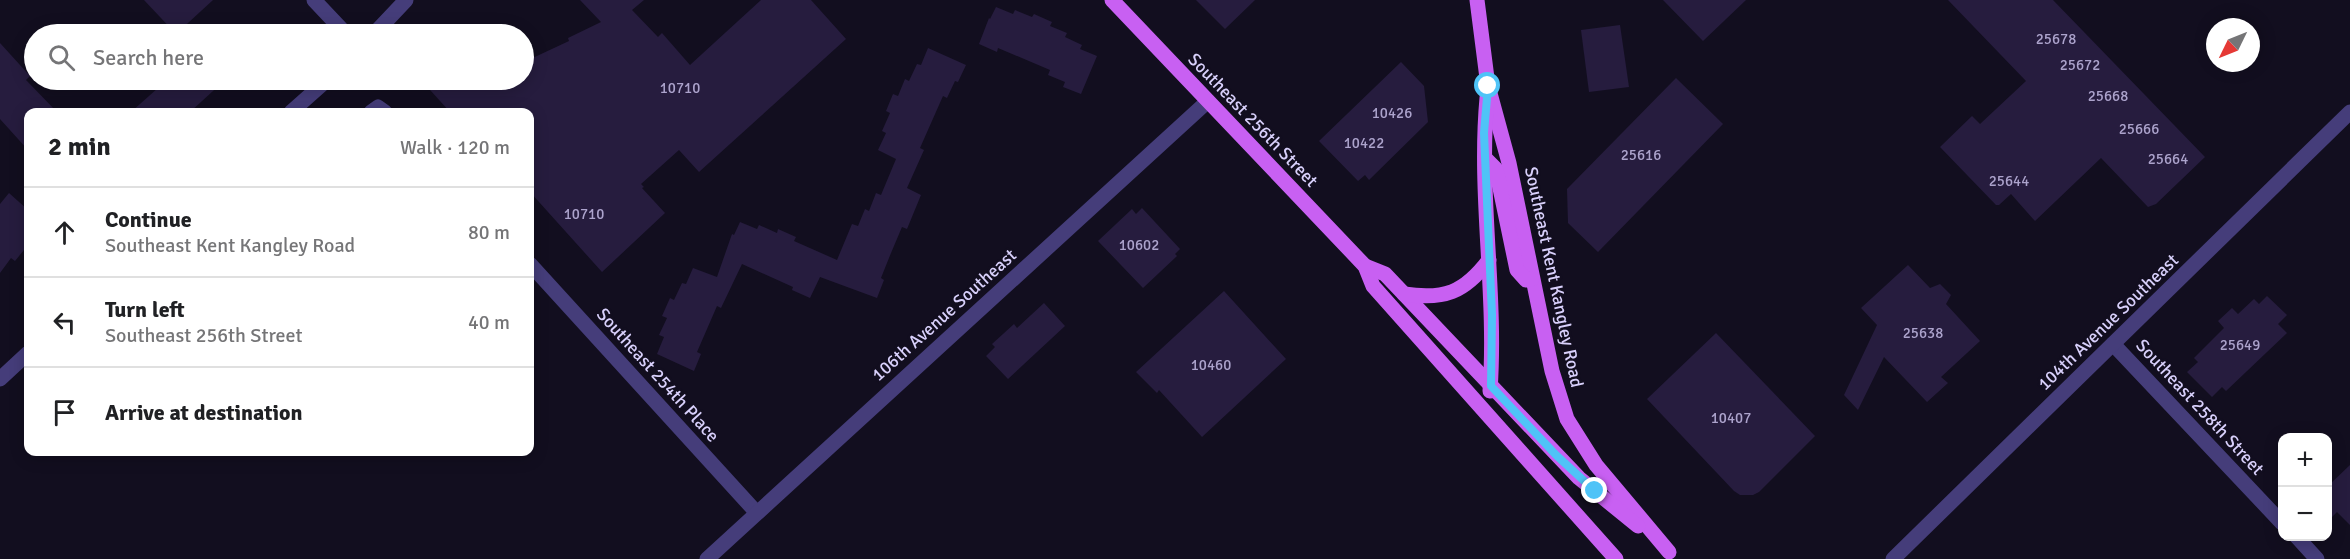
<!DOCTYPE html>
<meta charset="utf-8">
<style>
:root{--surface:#fff;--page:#f6f6f6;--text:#202124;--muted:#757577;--line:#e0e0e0}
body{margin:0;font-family:Signika,sans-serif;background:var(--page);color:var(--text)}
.controls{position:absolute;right:18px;bottom:18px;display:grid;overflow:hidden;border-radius:12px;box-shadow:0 3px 15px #0003}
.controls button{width:54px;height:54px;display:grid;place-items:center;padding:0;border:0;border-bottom:2px solid var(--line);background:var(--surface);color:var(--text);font:30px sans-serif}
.compass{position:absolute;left:2206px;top:18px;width:54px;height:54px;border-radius:50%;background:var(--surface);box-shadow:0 3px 15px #0003;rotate:227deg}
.stop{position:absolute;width:18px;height:18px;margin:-14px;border:4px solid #4fc3f7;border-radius:50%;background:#fff}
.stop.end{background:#4fc3f7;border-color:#fff;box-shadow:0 2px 6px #0008}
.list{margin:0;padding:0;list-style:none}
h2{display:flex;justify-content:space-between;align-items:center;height:78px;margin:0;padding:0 24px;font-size:26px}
h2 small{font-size:20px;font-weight:400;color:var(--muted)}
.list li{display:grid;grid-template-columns:39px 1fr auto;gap:18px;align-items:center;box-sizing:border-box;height:90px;padding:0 24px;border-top:2px solid var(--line)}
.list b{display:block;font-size:22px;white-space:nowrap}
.list p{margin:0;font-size:20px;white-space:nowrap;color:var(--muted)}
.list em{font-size:20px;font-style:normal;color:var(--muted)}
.icon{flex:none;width:33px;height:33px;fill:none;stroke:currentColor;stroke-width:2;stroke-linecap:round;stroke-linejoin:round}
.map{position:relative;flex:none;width:2350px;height:559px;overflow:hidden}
.search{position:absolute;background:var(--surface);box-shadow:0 3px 15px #0003;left:24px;top:24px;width:510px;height:66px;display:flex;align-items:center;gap:15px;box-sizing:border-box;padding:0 21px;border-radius:33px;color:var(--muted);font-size:22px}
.panel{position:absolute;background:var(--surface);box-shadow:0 3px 15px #0003;left:24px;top:108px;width:510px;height:348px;border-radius:12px}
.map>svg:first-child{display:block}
.building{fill:#261c3e}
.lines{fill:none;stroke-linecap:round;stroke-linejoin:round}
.minor{stroke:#453d7a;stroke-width:15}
.major{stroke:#c860f2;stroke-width:15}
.route{stroke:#4fc3f7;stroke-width:8}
.labels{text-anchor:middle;stroke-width:5;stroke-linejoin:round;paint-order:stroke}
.number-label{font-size:15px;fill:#aca3cc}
.street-label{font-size:18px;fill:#d8d0fb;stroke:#120e1f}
</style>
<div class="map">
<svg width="2350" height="559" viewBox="0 0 2350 559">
<rect width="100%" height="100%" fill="#120e1f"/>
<!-- building -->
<g class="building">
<polygon points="144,0 213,0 176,34"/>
<polygon points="580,0 644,0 632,10 658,37 662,33 690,65 761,0 811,0 846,39 699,172 679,150 641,184 644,187 642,188 665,213 602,272 530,192 530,112 450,112 421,80 524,80 524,62 569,41 568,38 601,22"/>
<polygon points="1196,0 1255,0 1225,29"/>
<polygon points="1663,0 1746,0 1703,41"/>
<polygon points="1948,0 2053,0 2205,157 2156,204 2148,207 2101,158 2035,221 2011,194 1999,205 1996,205 1940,147 1972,116 1980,124 2026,81"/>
<polygon points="996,7 1013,14 1015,10 1032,17 1034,14 1052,22 1050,26 1067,33 1065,37 1082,45 1080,49 1097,56 1081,94 1063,87 1065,82 1048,75 1050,70 998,48 997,52 979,44 989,18 990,19"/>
<polygon points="1620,25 1629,87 1589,92 1581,30"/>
<polygon points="0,43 30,76 26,80 57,112 28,112 28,150 0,119"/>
<polygon points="928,48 966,65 958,82 955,81 947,98 943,96 920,148 924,150 907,188 921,195 907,229 902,227 891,253 881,278 884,280 877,298 820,277 810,298 792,290 793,287 742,264 721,308 717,306 697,352 701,354 694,371 657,354 664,337 659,335 667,318 662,316 670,298 674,300 682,283 686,284 693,268 717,277 732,234 734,235 740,222 757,229 759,225 777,233 778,229 796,237 794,241 837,260 852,224 858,226 865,209 869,211 876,193 881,195 896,159 878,150 886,133 882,131 890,113 886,111 893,94 898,96 905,79 909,81 917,64 921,65"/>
<polygon points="1401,62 1424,86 1428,122 1369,180 1365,175 1358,181 1319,141"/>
<polygon points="1676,78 1723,124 1598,252 1568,223 1567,189"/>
<polygon points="167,80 225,80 190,112 131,112"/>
<polygon points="9,193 28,210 28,245 15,261 11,258 0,273 0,204"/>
<polygon points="1142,208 1180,249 1175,254 1177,256 1143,288 1098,241 1132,209 1136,214"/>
<polygon points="1908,265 1930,288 1940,284 1951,295 1946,304 1980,341 1941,377 1948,383 1927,402 1884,357 1858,410 1844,395 1877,325 1861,308"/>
<polygon points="1224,291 1286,359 1202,437 1159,390 1157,393 1136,372"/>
<polygon points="2267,296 2287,315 2278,324 2287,333 2226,391 2222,387 2212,397 2187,372 2198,362 2194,358 2224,328 2218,321 2232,308 2238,314 2254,299 2259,304"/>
<polygon points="1044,303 1065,326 1008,379 986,356 995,347 992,344 1014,324 1017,328"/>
<polygon points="1716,333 1815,436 1759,492 1753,495 1740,495 1734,491 1647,399"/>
<polygon points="2350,465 2350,525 2337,512 2328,521 2328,486"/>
</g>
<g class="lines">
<!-- minor -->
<g class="minor">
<polyline points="314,0 346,34"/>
<polyline points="374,34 406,0"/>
<polyline points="291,112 327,80"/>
<polyline points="371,112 378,107 385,112"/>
<polyline points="530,264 757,513"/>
<polyline points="2113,344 2282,523"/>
<polyline points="0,379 28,353"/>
<polyline points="2296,536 2317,559"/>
<polyline points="707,559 1208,101"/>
<polyline points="1893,559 2350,112"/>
</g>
<!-- major -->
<g class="major">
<polyline points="1112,0 1365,266 1373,286 1616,559"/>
<polyline points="1477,0 1488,86 1509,163 1552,371 1567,419 1596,465 1669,552"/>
<path d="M 1487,98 C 1478,195 1497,293 1490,391"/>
<polyline points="1486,159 1496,169 1517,270 1526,280 1532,279"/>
<polyline points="1365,266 1385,274 1579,478 1638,526"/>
<path d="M 1404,294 C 1444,300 1464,293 1489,260"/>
</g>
</g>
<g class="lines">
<!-- route -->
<polyline class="route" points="1488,86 1484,133 1492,315 1491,386 1556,455 1595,491"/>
</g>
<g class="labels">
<!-- number labels -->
<g class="number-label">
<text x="2056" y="44">25678</text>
<text x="2080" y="70">25672</text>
<text x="680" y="93">10710</text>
<text x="2108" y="101">25668</text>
<text x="1392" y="118">10426</text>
<text x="2139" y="134">25666</text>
<text x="1364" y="148">10422</text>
<text x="1641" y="160">25616</text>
<text x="2168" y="164">25664</text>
<text x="2009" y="186">25644</text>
<text x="584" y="219">10710</text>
<text x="1139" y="250">10602</text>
<text x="1923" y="338">25638</text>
<text x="2240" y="350">25649</text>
<text x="1211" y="370">10460</text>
<text x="1731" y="423">10407</text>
</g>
<!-- street labels -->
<g class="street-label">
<text transform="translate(1253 120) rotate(46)" y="6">Southeast 256th Street</text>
<text transform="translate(1554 277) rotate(78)" y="6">Southeast Kent Kangley Road</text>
<text transform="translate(944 315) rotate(-42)" y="6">106th Avenue Southeast</text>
<text transform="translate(2108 322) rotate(-44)" y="6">104th Avenue Southeast</text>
<text transform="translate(658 375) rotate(48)" y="6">Southeast 254th Place</text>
<text transform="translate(2200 407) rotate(47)" y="6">Southeast 258th Street</text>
</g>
</g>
</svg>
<div class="controls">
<button>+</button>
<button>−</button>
</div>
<svg class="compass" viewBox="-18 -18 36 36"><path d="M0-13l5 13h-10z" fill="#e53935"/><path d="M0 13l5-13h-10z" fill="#757577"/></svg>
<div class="stop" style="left:1488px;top:86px"></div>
<div class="stop end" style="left:1595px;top:491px"></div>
<div class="search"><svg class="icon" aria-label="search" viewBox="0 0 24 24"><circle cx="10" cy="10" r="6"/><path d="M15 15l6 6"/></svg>Search here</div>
<section class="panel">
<h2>2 min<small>Walk · 120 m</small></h2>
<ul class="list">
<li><svg class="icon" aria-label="ahead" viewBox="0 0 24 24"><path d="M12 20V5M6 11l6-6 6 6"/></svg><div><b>Continue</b><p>Southeast Kent Kangley Road</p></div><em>80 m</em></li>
<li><svg class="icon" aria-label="left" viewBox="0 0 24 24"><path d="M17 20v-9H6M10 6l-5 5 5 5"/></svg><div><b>Turn left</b><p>Southeast 256th Street</p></div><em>40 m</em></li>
<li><svg class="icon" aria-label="arrive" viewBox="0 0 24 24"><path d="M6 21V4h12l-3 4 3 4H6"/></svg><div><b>Arrive at destination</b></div></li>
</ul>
</section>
</div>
